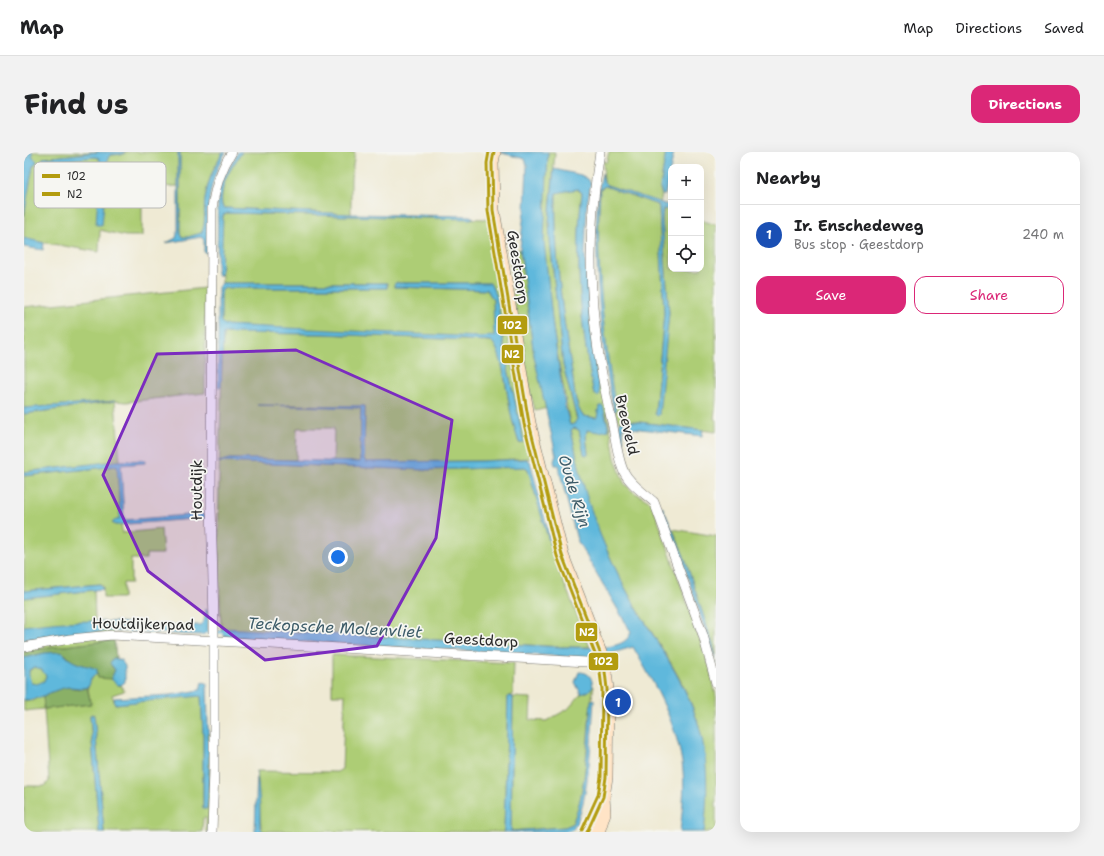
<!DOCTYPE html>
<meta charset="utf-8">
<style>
:root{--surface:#fff;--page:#f2f2f2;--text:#202124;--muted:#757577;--line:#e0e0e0;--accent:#db2777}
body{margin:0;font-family:"Shantell Sans",sans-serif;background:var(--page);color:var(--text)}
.controls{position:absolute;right:12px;top:12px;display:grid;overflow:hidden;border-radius:8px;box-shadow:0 4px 16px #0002}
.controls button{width:36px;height:36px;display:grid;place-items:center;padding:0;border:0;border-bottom:1px solid var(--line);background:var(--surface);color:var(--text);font:20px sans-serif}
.you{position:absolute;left:314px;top:405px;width:14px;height:14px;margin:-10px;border:3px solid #fff;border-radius:50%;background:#1a73e8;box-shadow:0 0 0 6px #1a73e833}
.badge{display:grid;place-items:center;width:26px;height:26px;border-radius:50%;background:var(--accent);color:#fff;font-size:13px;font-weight:700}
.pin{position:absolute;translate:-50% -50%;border:2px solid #fff;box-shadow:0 1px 4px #0006}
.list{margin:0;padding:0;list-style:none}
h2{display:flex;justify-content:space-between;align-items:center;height:52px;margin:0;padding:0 16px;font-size:17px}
h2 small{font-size:13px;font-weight:400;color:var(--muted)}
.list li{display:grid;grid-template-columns:26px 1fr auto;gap:12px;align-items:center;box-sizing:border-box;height:60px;padding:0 16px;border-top:1px solid var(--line)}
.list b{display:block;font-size:15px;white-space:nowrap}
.list p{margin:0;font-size:13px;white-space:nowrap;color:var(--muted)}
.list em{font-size:13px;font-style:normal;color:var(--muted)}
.actions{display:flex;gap:8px;padding:12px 16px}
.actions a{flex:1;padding:9px 0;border:1px solid var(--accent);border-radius:12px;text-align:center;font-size:14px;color:var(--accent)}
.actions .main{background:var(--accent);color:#fff}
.icon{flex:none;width:22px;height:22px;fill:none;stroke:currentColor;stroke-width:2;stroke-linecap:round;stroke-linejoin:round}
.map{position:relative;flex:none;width:692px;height:680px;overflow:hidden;border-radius:12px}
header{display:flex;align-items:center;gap:24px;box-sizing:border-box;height:56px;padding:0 20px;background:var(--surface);border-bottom:1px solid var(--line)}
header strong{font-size:19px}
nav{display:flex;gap:22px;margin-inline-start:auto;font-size:14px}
.intro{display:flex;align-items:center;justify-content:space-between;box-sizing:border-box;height:96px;padding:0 24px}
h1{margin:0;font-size:28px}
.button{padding:10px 18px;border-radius:12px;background:var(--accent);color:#fff;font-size:14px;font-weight:700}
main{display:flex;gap:24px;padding:0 24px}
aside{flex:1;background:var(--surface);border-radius:12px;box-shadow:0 4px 16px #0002}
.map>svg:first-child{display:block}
.green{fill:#adcd74;stroke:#6c7c50}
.forest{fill:#8ab066;stroke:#5a6e48}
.water{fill:#5fb8dc;stroke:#457284;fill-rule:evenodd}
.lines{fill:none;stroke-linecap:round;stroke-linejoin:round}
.stream{stroke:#5fb8dc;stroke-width:2.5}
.street-casing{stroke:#706e66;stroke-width:10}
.secondary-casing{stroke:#706e66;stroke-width:14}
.street{stroke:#fff;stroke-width:9}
.secondary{stroke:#ffe4c6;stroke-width:13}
.bus-1-casing{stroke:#f6f6f2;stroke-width:6}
.bus-2-casing{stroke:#f6f6f2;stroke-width:6}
.bus-1{stroke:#b39c0f;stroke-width:3}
.bus-2{stroke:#b39c0f;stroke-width:3}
.marked{fill:#7b2cbf;fill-opacity:0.2;stroke:#7b2cbf;stroke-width:3;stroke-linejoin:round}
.labels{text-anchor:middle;stroke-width:3.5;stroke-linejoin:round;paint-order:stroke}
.street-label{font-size:15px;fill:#2b2b2b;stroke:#f6f6f2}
.water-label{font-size:16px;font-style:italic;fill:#3d5c69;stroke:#f6f6f2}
.key{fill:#f6f6f2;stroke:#b9b9b6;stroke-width:1}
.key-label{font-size:11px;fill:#2b2b2b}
.line-badge{stroke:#f6f6f2;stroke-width:1.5}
.badge-label{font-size:11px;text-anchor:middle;font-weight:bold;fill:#fff}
</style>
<header>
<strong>Map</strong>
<nav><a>Map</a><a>Directions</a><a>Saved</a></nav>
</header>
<div class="intro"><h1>Find us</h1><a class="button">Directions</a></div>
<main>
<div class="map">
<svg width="692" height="680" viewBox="0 0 692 680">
<rect width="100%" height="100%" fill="#f6f6f2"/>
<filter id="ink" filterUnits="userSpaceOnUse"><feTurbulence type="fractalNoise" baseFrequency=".025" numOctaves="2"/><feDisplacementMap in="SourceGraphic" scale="8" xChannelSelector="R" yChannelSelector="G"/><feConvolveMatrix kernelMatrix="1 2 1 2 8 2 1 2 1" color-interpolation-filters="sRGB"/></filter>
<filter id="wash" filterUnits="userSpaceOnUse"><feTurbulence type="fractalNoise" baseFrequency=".012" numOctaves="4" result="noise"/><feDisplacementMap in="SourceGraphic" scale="16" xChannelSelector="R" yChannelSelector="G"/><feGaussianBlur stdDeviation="0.9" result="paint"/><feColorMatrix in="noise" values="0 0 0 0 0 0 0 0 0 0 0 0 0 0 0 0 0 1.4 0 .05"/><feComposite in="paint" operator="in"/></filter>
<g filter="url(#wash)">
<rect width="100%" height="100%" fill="#efead4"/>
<!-- green -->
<g class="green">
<path d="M 8,0 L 74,0 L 19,6 L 71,5 L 75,6 L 76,11 L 86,3 L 100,2 L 101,0 L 154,0 L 154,34 L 118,36 L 118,84 L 101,84 L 76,78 L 75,100 L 5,88 L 0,86 C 0,62 3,37 9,14 L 12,12 L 9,6 Z"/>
<path d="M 156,0 L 199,0 C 190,14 182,33 181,50 C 180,60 183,73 178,81 L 164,85 L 158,85 L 156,81 Z"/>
<path d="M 218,0 L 331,0 L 327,26 L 327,62 L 201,56 L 198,54 C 195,33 207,16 218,0 Z"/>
<polygon points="524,0 531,0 525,70 526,88 539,213 553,268 550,272 546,273 529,176 519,89"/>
<polygon points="585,0 642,0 636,36 638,43 636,51 583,33 580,30 579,11 579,8 582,11"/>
<polygon points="581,34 634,53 635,56 640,161 631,262 633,264 645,161 638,67 639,57 647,58 647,117 677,117 677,68 692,73 692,248 690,267 692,268 692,280 608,269 595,270 591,260 577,155 574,92 576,37"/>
<path d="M 551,36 L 558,41 C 550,105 557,179 570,242 L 572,243 L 564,154 L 567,154 L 591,306 L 600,331 L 608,339 L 628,351 L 687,519 L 692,545 L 692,680 L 680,680 C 684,648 683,599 673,568 C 657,516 619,473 595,424 C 585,403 575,382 567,360 C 558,333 553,305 547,277 L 550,276 L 555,278 L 560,302 L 562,303 L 564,301 L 562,284 L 563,278 L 585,278 L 582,263 L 575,254 L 573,266 L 559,264 C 550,252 550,233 548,220 C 538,161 530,101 532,41 C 537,38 544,40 551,36 Z"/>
<path d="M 204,61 L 465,67 L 494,242 L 508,306 L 457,309 L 342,310 L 340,307 L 341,254 L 264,253 L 337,256 L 336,310 L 309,310 L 310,276 L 273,276 L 272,308 L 205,307 L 196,310 L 401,318 L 501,315 L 504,317 L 530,406 L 566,495 L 538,495 L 197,476 C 192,377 196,279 199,181 L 300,182 L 467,189 C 479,197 484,251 488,267 C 490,275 493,283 495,291 L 500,289 L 482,208 L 473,145 L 466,131 L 372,131 L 370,133 L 371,135 L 463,138 L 469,147 L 471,179 L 470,184 L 467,185 L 412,185 L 200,173 L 197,170 L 197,139 L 201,136 L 363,136 L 364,133 L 363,131 L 198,131 L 197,83 L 199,63 Z"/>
<path d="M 496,97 L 510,204 L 523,256 L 511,259 C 498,206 489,154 486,100 Z"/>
<polygon points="181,136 181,241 102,250 91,249 96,309 0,320 0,262 87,250 0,256 0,155"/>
<polygon points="93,314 96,361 95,367 88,371 91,373 97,372 98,381 137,377 139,402 122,402 122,407 107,407 107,431 99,431 99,446 79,446 79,434 76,432 0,439 0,324"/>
<polygon points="649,377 692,384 692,503 660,404"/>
<polygon points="70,438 71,469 0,474 0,446"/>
<polygon points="88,479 90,488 0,499 0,488 32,483"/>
<path d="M 308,503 L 490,511 L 489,542 L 484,545 L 480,680 L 238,679 C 236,676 234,628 233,619 L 313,620 L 318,617 L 321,543 L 308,543 Z"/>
<circle cx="13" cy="524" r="9"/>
<path d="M 72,522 L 73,524 L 89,527 L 94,533 L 97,533 L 100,539 L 88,543 L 91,552 L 177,543 L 179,582 L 179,656 L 183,657 L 184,582 L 187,582 L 185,680 L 182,680 L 182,666 L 179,666 L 178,680 L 80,680 L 70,562 L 66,563 L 75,680 L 0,680 L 0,634 L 21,634 L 25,629 L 20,557 L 0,559 L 0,548 L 9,549 L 19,543 L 20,557 L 67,552 C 64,537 61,533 72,522 Z"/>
<path d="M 570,534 C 561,577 566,632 548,672 L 541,675 L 487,679 L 489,545 L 507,546 L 506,568 L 522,569 L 544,557 L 557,542 L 565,539 Z"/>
</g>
<!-- forest -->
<g class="forest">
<polygon points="90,488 92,506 89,506 87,513 91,518 87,527 74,526 73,521 69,516 49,510 41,502 21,501 0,506 0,499"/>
<polygon points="41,535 58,537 63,535 67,552 20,557 19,543"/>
</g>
<!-- water -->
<g class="water">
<polygon points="4,0 8,0 9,6 13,9 12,12 9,14 0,64 0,7 4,6"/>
<polygon points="74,0 101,0 100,2 86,3 84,6 78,73 72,73 76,11 75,6 71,5 20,10 18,9 19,6"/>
<path d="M 154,0 L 156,0 L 156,81 L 158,85 L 164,85 L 177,81 C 183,72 179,58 181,47 C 184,29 190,15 199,0 L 202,0 C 181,36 184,61 183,101 L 180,100 L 180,88 L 177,85 L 142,91 L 152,86 L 154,77 Z"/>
<path d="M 214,0 L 218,0 C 207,16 195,33 198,54 L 201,56 L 327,62 L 446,64 L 450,66 L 446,67 L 204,61 L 199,63 L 197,123 L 193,123 L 194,44 L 197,30 Z"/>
<path d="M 474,0 L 524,0 L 520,89 L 529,176 L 541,254 L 546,273 L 550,272 L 553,267 L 539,213 L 526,88 L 525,70 L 530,17 L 557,23 L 564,27 L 567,31 L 563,52 L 561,103 L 568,192 L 576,242 L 574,244 L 570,242 C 557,179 550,105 558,41 L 554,37 L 532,41 C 530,101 538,161 548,220 C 550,233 550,252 559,264 L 573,266 L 575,254 L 579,254 L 585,278 L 575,280 L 563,278 L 562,284 L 564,302 L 562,303 L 560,302 L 555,278 L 550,276 L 547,278 C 553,305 558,333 568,360 C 575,382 585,403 595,424 C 619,473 656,517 673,568 C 685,603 684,645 680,680 L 656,680 C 658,660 661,639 659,619 C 655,575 631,533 609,495 C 594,499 582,504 567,506 L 231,487 L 200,484 L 197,476 L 538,495 C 556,494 601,502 607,480 L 553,388 L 534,313 L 531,313 L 530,309 L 532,303 L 510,204 L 496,97 L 500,60 L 501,59 L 503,13 L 501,7 Z"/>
<polygon points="642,0 650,0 641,43 638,43 636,36"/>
<path d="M 578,21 L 580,30 L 583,33 L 647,54 L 647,58 L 639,57 L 638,67 L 645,161 L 635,263 L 633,264 L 631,262 L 640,161 L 635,56 L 634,53 L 581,34 L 576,37 C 571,112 580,185 592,259 L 590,260 C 580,210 574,160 573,109 C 572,79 571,50 578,21 Z"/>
<polygon points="0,86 20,91 19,98 0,95"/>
<path d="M 198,131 L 363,131 L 363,136 L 201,136 L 197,139 L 197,170 L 200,173 L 455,185 L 470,184 L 469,147 L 463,138 L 371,135 L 370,133 L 371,131 L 466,131 L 473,145 L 482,208 L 500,290 L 495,291 C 493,283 490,275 488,267 C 484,251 479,197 467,189 L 300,182 L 199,181 L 197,235 L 194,235 L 194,135 Z"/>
<polygon points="91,249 0,262 0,256"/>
<polygon points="233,253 341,254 340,307 342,310 457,309 502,307 506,309 531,406 530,407 504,317 501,315 401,318 194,310 205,307 231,307 336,310 337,256"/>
<polygon points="608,269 679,278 678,284 599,275 600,301 597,301 594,285 595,270"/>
<polygon points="121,308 121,311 97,313 100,368 176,362 182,363 182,366 91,373 88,370 95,367 96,361 93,314 0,324 0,320 92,309"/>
<polygon points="638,354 660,404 689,493 692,511 657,405 638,360 637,355"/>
<polygon points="76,432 79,437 0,446 0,439"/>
<path d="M 182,457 L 184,458 L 184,478 L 179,483 L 85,479 L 32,483 L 0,488 L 0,474 C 24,471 47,469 71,469 C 106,470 141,475 176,473 L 180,469 Z"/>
<path d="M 36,500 L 39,501 C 49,513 60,512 73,517 L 73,521 L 67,527 L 65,534 C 57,539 49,533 40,536 C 26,539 14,549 0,548 L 0,506 L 21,501 ZM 10,515 L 17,517 L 22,524 L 20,529 L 13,532 L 7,531 L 5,525 L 5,518 Z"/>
<polygon points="89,506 97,508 101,514 101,530 97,533 94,533 87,527 91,518 86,511"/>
<path d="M 555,520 C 565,520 568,525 569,535 L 565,539 L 557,542 L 551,530 Z"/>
<polygon points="178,530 183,531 185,619 183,657 179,657 179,582 177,544 91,552 90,546 147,543 176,538"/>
<path d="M 484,544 L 489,545 L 487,679 L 541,675 L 548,672 C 563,639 564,585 567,548 L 570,548 C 568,576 565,656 549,677 L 540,680 L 479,680 L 480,677 Z"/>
<polygon points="70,562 80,680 75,680 66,563"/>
<polygon points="233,619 236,655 236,676 240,680 231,680"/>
</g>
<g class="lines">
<!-- stream -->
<polyline class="stream" points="180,480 201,480"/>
</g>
</g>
<g filter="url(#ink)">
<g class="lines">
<defs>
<g id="street">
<path d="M 576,0 C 560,95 566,177 588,270 C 591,283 594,309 600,320 C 606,332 620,341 630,350 L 679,483 L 692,531"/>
<polyline points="0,495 46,487 88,483 580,511"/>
<path d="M 188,680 L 190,618 L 190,470 L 187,353 L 188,56 C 191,35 196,18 208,0"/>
</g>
<g id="secondary">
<polyline points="470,0 468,11 469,58 505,271 538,403 580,511 583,537 582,625 579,645 580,661 574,680"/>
<polyline points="563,680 570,662 579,645"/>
</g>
</defs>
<!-- street casing -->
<use href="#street" class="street-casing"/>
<!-- secondary casing -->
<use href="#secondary" class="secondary-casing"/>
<!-- street -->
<use href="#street" class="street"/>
<!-- secondary -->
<use href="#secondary" class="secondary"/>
<defs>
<polyline id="bus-1" points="470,0 468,11 469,58 505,271 538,403 580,511 583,537 582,625 579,645 563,680"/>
<polyline id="bus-2" points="465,0 463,11 464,59 500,272 533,404 575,512 578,537 577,625 574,643 558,678"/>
</defs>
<!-- bus-1 casing -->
<use href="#bus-1" class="bus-1-casing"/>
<!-- bus-2 casing -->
<use href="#bus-2" class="bus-2-casing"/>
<!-- bus-1 -->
<use href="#bus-1" class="bus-1"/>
<!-- bus-2 -->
<use href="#bus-2" class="bus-2"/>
</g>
</g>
<!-- marked area -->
<path class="marked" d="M 272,198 L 428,268 L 412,386 L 353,494 L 241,508 L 124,419 L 79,323 L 133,202 Z"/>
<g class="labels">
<!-- street labels -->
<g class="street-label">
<text transform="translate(494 115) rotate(81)" y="5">Geestdorp</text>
<text transform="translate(603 273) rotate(77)" y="5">Breeveld</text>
<text transform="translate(173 338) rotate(-90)" y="5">Houtdijk</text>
<text transform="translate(119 472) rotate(1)" y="5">Houtdijkerpad</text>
<text transform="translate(457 488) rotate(3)" y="5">Geestdorp</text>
</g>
<!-- water labels -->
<g class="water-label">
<text transform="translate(551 339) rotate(73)" y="6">Oude Rijn</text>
<text transform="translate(311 475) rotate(3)" y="6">Teckopsche Molenvliet</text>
</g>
</g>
<!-- legend -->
<rect x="10" y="10" width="132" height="46" rx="6" class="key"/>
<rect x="18" y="22" width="18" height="4" fill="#b39c0f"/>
<rect x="18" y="40" width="18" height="4" fill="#b39c0f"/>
<g class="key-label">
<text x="43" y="28">102</text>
<text x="43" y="46">N2</text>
</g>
<g class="line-badge">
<rect x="473" y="163" width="31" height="20" rx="4" fill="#b39c0f"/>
<rect x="477" y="192" width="23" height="20" rx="4" fill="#b39c0f"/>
<rect x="551" y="470" width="23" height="20" rx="4" fill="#b39c0f"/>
<rect x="564" y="500" width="31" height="19" rx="4" fill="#b39c0f"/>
</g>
<g class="badge-label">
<text x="488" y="177">102</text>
<text x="488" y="206">N2</text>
<text x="563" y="484">N2</text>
<text x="579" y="513">102</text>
</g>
</svg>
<div class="controls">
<button>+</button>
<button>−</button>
<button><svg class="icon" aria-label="locate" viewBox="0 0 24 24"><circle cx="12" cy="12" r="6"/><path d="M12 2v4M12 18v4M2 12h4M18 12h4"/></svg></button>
</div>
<div class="you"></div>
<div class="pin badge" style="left:594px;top:550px;background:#1a4fb4">1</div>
</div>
<aside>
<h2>Nearby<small></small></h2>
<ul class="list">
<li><span class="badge" style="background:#1a4fb4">1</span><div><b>Ir. Enschedeweg</b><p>Bus stop · Geestdorp</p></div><em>240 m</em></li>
</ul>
<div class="actions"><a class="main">Save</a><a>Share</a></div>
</aside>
</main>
